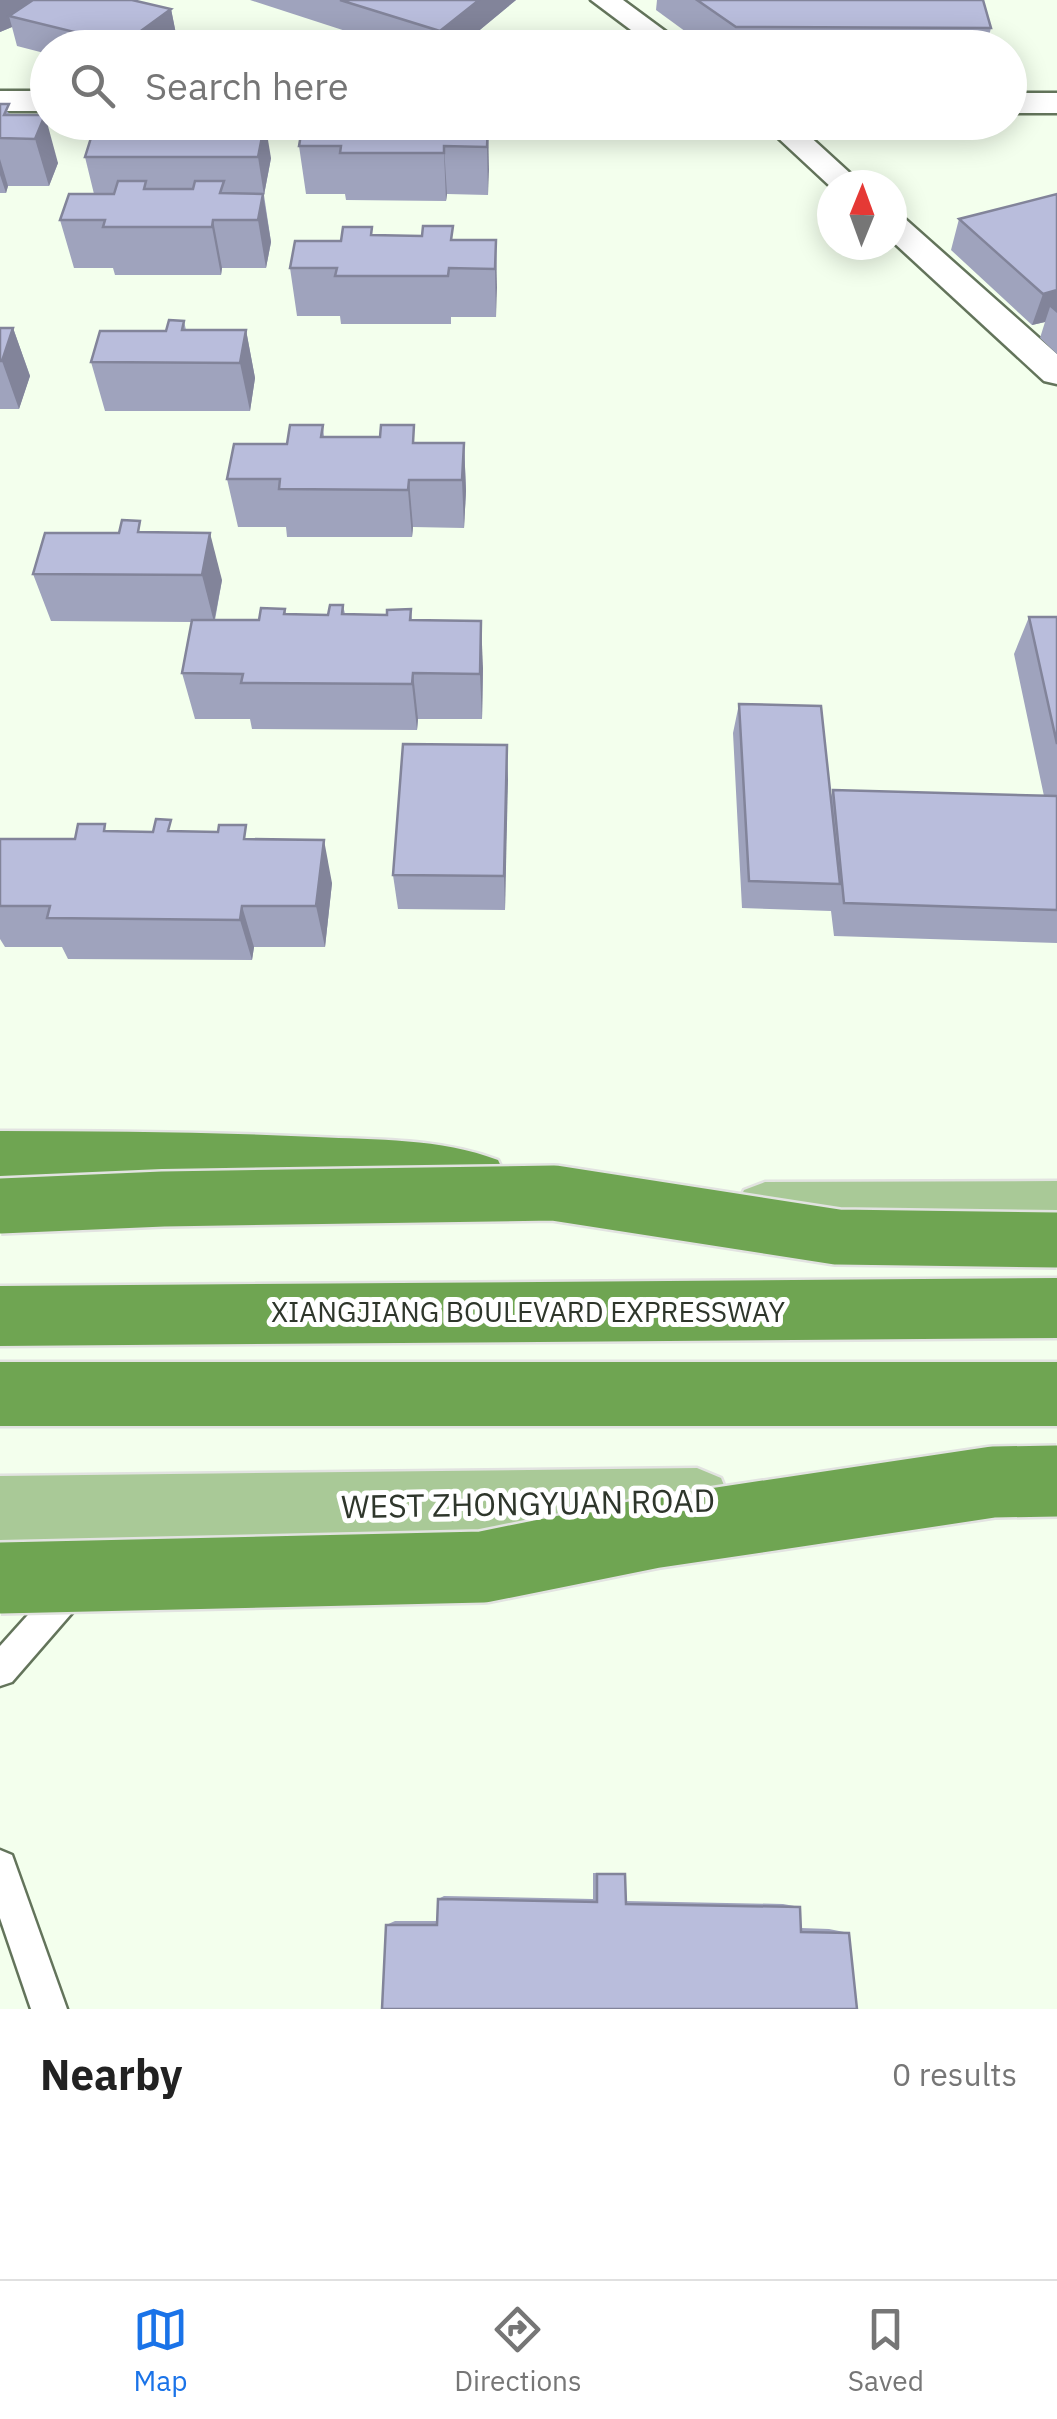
<!DOCTYPE html>
<style>
:root{--surface:#fff;--page:#f2f2f2;--text:#222;--muted:#767676;--line:#e0e0e0;--accent:#1a73e8}
body{margin:0;font-family:"IBM Plex Sans",sans-serif;background:var(--page);color:var(--text)}
.compass{position:absolute;left:817px;top:170px;width:90px;height:90px;border-radius:50%;background:var(--surface);box-shadow:0 5px 25px #0003;rotate:1deg}
.list{margin:0;padding:0;list-style:none}
h2{display:flex;justify-content:space-between;align-items:center;height:130px;margin:0;padding:0 40px;font-size:42px}
h2 small{font-size:32px;font-weight:400;color:var(--muted)}
.icon{flex:none;width:55px;height:55px;fill:none;stroke:currentColor;stroke-width:2;stroke-linecap:round;stroke-linejoin:round}
.map{position:relative;flex:none;width:1057px;height:2009px;overflow:hidden}
.search{position:absolute;background:var(--surface);box-shadow:0 5px 25px #0003;left:30px;right:30px;top:30px;height:110px;display:flex;align-items:center;gap:25px;box-sizing:border-box;padding:0 35px;border-radius:55px;color:var(--muted);font-size:38px}
.sheet{height:270px;background:var(--surface)}
nav{display:flex;justify-content:space-around;align-items:center;box-sizing:border-box;height:140px;border-top:2px solid var(--line);background:var(--surface);font-size:28px;color:var(--muted)}
nav a{display:grid;justify-items:center;gap:5px}
nav .on{color:var(--accent)}
.map>svg:first-child{display:block}
.lines{fill:none;stroke-linecap:round;stroke-linejoin:round}
.lane-casing{stroke:#63745b;stroke-width:5}
.street-casing{stroke:#63745b;stroke-width:5}
.secondary-casing{stroke:#63745b;stroke-width:5}
.primary-casing{stroke:#e2e3e1;stroke-width:5}
.highway-casing{stroke:#e2e3e1;stroke-width:5}
.lane{fill:#fff;fill-rule:evenodd}
.street{fill:#fff;fill-rule:evenodd}
.secondary{fill:#fff;fill-rule:evenodd}
.primary{fill:#a9c997;fill-rule:evenodd}
.highway{fill:#6fa552;fill-rule:evenodd}
.highway-bridge-far1-casing{stroke:#e2e3e1;stroke-width:60;stroke-linecap:butt}
.highway-bridge-casing{stroke:#e2e3e1;stroke-width:76;stroke-linecap:butt}
.highway-bridge-far1{stroke:#6fa552;stroke-width:55}
.highway-bridge{stroke:#6fa552;stroke-width:71}
.wall{fill:#9fa3bd}
.shaded-wall{fill:#82849a}
.building{fill:#b9bddc;stroke:#82849a;stroke-width:2.5}
.labels{text-anchor:middle;stroke-width:10;stroke-linejoin:round;paint-order:stroke}
.street-label{font-size:28px;fill:#2e362b;stroke:#fff}
.near-street-label{font-size:32px;fill:#2e362b;stroke:#fff}
</style>
<div class="map">
<svg width="1057" height="2009" viewBox="0 0 1057 2009">
<rect width="100%" height="100%" fill="#f3ffed"/>
<g class="lines">
<defs>
<g id="lane">
<polygon points="73,1572 84,1577 89,1588 84,1599 12,1682 0,1686 0,1646 62,1577"/>
<polygon points="0,1850 12,1855 67,2009 31,2009 0,1918"/>
</g>
<g id="street">
<polygon points="591,0 623,0 688,48 655,48"/>
<polygon points="761,122 794,122 863,185 832,185 832,188"/>
<polygon points="892,214 903,217 1057,354 1057,384 1044,381 892,241"/>
</g>
<g id="secondary">
<rect x="0" y="91" width="48" height="20"/>
<rect x="1010" y="93" width="47" height="20"/>
</g>
<g id="primary">
<polygon points="1057,1181 1057,1237 765,1238 744,1230 735,1210 744,1190 765,1182"/>
<polygon points="697,1468 721,1478 731,1502 721,1526 697,1536 0,1544 0,1476"/>
</g>
<g id="highway">
<path d="M 0,1131 C 105,1131 210,1132 316,1137 C 376,1140 440,1138 498,1160 L 507,1179 L 498,1198 L 477,1206 L 420,1196 L 184,1185 L 0,1185 Z"/>
<polygon points="1057,1278 1057,1338 0,1346 0,1286"/>
<rect x="0" y="1362" width="1057" height="64"/>
</g>
</defs>
<!-- lane casing -->
<use href="#lane" class="lane-casing"/>
<!-- street casing -->
<use href="#street" class="street-casing"/>
<!-- secondary casing -->
<use href="#secondary" class="secondary-casing"/>
<!-- primary casing -->
<use href="#primary" class="primary-casing"/>
<!-- highway casing -->
<use href="#highway" class="highway-casing"/>
<!-- lane -->
<use href="#lane" class="lane"/>
<!-- street -->
<use href="#street" class="street"/>
<!-- secondary -->
<use href="#secondary" class="secondary"/>
<!-- primary -->
<use href="#primary" class="primary"/>
<!-- highway -->
<use href="#highway" class="highway"/>
<defs>
<polyline id="highway-bridge-far1" points="0,1206 163,1199 554,1193 837,1237 1057,1240"/>
<polyline id="highway-bridge" points="0,1578 483,1567 652,1533 993,1482 1057,1481"/>
</defs>
<!-- highway-bridge-far1 casing -->
<use href="#highway-bridge-far1" class="highway-bridge-far1-casing"/>
<!-- highway-bridge casing -->
<use href="#highway-bridge" class="highway-bridge-casing"/>
<!-- highway-bridge-far1 -->
<use href="#highway-bridge-far1" class="highway-bridge-far1"/>
<!-- highway-bridge -->
<use href="#highway-bridge" class="highway-bridge"/>
</g>
<!-- wall -->
<g class="wall">
<polygon points="0,0 171,9 177,39 166,48 48,48 48,54 17,46 12,27 0,32"/>
<polygon points="250,0 516,0 458,48 398,48"/>
<polygon points="657,0 983,0 991,28 986,48 708,48 656,10"/>
<polygon points="0,104 58,163 49,186 8,186 6,193 0,193"/>
<polygon points="488,123 488,195 447,194 446,201 346,200 345,194 306,194 299,146"/>
<polygon points="85,157 271,158 264,195 271,242 266,268 222,268 221,275 115,275 113,268 74,268 60,220 94,194"/>
<polygon points="1057,194 1057,354 1040,338 1045,322 1032,325 951,250 959,219"/>
<polygon points="373,235 453,240 496,240 496,317 451,317 451,324 341,324 340,316 297,316 290,268 341,241"/>
<polygon points="184,321 186,330 246,330 255,378 250,411 105,411 91,362 166,331"/>
<polygon points="0,328 13,328 30,376 19,409 0,409"/>
<polygon points="323,425 324,437 416,443 464,443 466,491 464,528 413,527 412,537 287,537 286,527 238,527 227,479 287,444"/>
<polygon points="119,533 222,580 215,620 259,620 285,609 286,614 328,615 343,605 345,614 387,615 411,609 412,620 483,668 482,719 418,719 417,730 252,729 250,719 195,719 182,673 192,622 51,621 33,574"/>
<polygon points="1029,617 1057,617 1057,943 834,936 831,911 742,908 733,733 739,704 831,797 833,790 1044,796 1014,654"/>
<polygon points="507,745 505,910 398,909 393,875"/>
<polygon points="108,831 175,831 250,839 332,883 325,947 254,947 252,960 68,959 62,947 5,947 0,939 0,839 75,839"/>
<polygon points="593,1873 619,1873 625,1901 783,1904 800,1907 801,1928 829,1929 849,1933 386,1925 395,1921 437,1921 438,1899 444,1896 593,1899"/>
</g>
<!-- shaded-wall -->
<g class="shaded-wall">
<polygon points="0,0 82,0 9,16 12,27 0,32"/>
<polygon points="479,0 516,0 458,48 441,48 440,31"/>
<polygon points="171,9 177,39 166,48 124,48 123,44"/>
<polygon points="45,115 58,163 49,186 35,139"/>
<polygon points="265,122 271,158 264,195 258,157"/>
<polygon points="488,123 489,170 488,195 487,147"/>
<polygon points="444,146 447,194 446,201 444,153"/>
<polygon points="0,159 8,186 6,193 0,175"/>
<polygon points="263,194 271,242 266,268 258,220"/>
<polygon points="213,220 222,268 221,275 212,227"/>
<polygon points="496,240 497,288 496,317 495,269"/>
<polygon points="1057,290 1057,313 1050,307 1045,322 1032,325 1043,294"/>
<polygon points="13,328 30,376 19,409 2,361"/>
<polygon points="246,330 255,378 250,411 240,363"/>
<polygon points="464,443 466,491 464,528 462,480"/>
<polygon points="409,480 413,527 412,537 408,490"/>
<polygon points="210,533 222,580 214,622 202,575"/>
<polygon points="481,621 483,668 482,719 480,674"/>
<polygon points="413,673 418,719 417,730 412,684"/>
<polygon points="507,745 508,780 505,910 504,876"/>
<polygon points="324,840 332,883 325,947 316,906"/>
<polygon points="242,906 254,947 252,960 240,920"/>
</g>
<!-- building -->
<g class="building">
<polygon points="33,0 132,0 171,9 123,44 9,16"/>
<polygon points="340,0 479,0 440,31"/>
<polygon points="697,0 983,0 991,28 736,27"/>
<polygon points="0,104 9,104 4,115 45,115 35,139 0,138"/>
<polygon points="96,122 265,122 258,157 85,157"/>
<polygon points="303,123 488,123 487,147 444,146 444,153 340,153 341,146 299,146"/>
<polygon points="118,181 146,181 144,189 193,189 195,181 224,181 220,193 263,194 258,220 213,220 212,227 103,227 105,220 60,220 69,194 114,194"/>
<polygon points="1057,194 1057,290 1043,294 959,219"/>
<polygon points="423,226 453,226 451,240 496,240 495,269 449,268 448,276 335,276 337,268 290,268 295,241 341,241 343,227 372,227 371,235 422,236"/>
<polygon points="169,320 184,321 182,330 246,330 240,363 91,362 100,331 166,331"/>
<polygon points="0,328 13,328 2,361 0,361"/>
<polygon points="290,425 323,425 321,437 380,437 381,425 414,425 413,443 464,443 462,480 409,480 408,490 279,489 280,479 227,479 234,444 287,444"/>
<polygon points="122,520 140,521 138,532 210,533 202,575 33,574 45,533 119,533"/>
<polygon points="330,605 343,605 342,614 387,615 387,610 411,609 410,620 481,621 480,674 413,673 412,684 241,683 243,674 182,673 192,620 259,620 261,608 285,609 284,614 328,615"/>
<polygon points="1029,617 1057,617 1057,744"/>
<polygon points="739,704 821,706 840,884 749,881"/>
<polygon points="403,744 507,745 504,876 393,875"/>
<polygon points="833,790 1057,796 1057,910 844,903"/>
<polygon points="156,819 171,820 168,831 218,832 219,825 246,825 244,839 324,840 316,906 242,906 240,920 47,918 50,906 0,906 0,839 75,839 78,824 105,824 104,831 153,832"/>
<polygon points="597,1874 625,1874 626,1904 800,1907 801,1932 849,1933 857,2009 382,2009 386,1925 437,1925 438,1899 597,1902"/>
</g>
<g class="labels">
<!-- street labels -->
<g class="street-label">
<text x="528" y="1322">XIANGJIANG BOULEVARD EXPRESSWAY</text>
</g>
<!-- near-street labels -->
<g class="near-street-label">
<text transform="translate(528 1504) rotate(-1)" y="11">WEST ZHONGYUAN ROAD</text>
</g>
</g>
</svg>
<svg class="compass" viewBox="-18 -18 36 36"><path d="M0-13l5 13h-10z" fill="#e53935"/><path d="M0 13l5-13h-10z" fill="#767676"/></svg>
<div class="search"><svg class="icon" aria-label="search" viewBox="0 0 24 24"><circle cx="10" cy="10" r="6"/><path d="M15 15l6 6"/></svg>Search here</div>
</div>
<section class="sheet">
<h2>Nearby<small>0 results</small></h2>
<ul class="list">
</ul>
</section>
<nav>
<a class="on"><svg class="icon" aria-label="map" viewBox="0 0 24 24"><path d="M3 6l6-2 6 2 6-2v14l-6 2-6-2-6 2zM9 4v14M15 6v14"/></svg>Map</a>
<a><svg class="icon" aria-label="directions" viewBox="0 0 24 24"><path d="M12 3l9 9-9 9-9-9zM9 14v-3h6M13 9l2 2-2 2"/></svg>Directions</a>
<a><svg class="icon" aria-label="saved" viewBox="0 0 24 24"><path d="M7 4h10v16l-5-4-5 4z"/></svg>Saved</a>
</nav>
